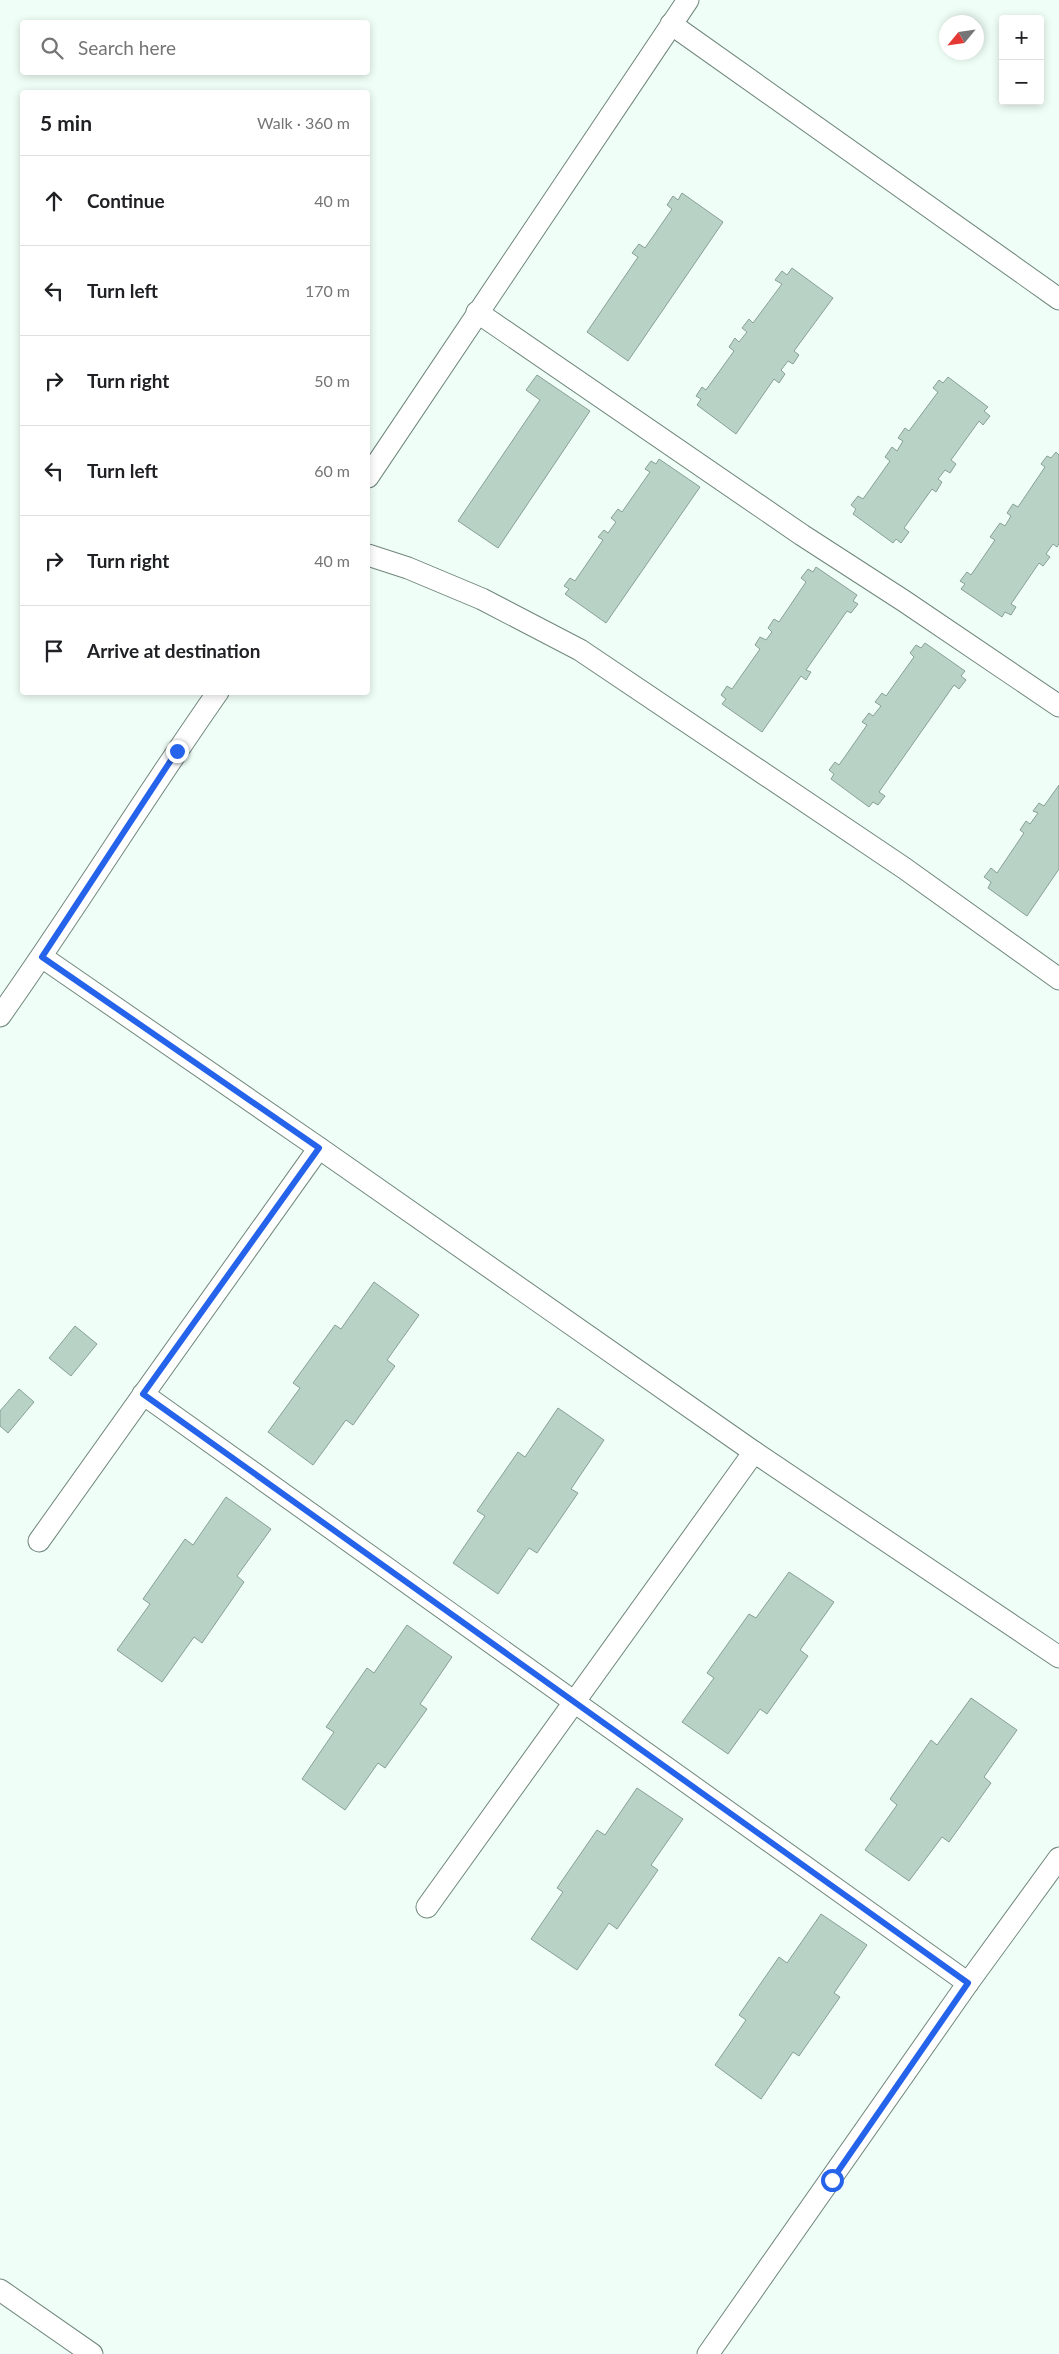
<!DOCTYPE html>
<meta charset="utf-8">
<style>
:root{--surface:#fff;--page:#f2f2f2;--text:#202124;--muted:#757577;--line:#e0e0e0}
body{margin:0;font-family:Lato,sans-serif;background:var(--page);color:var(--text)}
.controls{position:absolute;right:15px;top:15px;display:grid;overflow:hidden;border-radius:5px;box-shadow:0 2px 8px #0003}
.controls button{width:45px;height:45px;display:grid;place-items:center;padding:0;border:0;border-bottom:1px solid var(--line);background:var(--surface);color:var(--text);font:25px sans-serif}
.compass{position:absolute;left:939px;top:15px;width:45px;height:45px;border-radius:50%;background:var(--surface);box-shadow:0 2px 8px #0003;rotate:241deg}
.stop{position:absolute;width:15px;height:15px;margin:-11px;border:4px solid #2563eb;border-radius:50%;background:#fff}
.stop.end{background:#2563eb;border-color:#fff;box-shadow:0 1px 5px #0008}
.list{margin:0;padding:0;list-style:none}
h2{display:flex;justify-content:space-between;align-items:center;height:65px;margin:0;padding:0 20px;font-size:21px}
h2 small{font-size:16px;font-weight:400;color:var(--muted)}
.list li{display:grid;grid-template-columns:32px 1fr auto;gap:15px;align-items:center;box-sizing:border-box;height:90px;padding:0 20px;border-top:1px solid var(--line)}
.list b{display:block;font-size:19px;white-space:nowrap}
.list em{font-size:16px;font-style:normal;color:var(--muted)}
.icon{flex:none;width:28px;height:28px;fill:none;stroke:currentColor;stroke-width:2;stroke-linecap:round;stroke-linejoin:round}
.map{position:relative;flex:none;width:1059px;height:2354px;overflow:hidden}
.search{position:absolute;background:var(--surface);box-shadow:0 2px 8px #0003;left:20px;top:20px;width:350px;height:55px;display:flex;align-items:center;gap:12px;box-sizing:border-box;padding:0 18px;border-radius:5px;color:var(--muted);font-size:19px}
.panel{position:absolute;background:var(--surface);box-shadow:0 2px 8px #0003;left:20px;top:90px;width:350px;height:605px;border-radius:5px}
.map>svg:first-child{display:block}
.building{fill:#b9d2c6;stroke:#88a095}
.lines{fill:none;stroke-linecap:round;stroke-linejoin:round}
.service-casing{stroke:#70877c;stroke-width:23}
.service{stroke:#fff;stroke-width:21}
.route{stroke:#2563eb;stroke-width:6}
</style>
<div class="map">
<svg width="1059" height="2354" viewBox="0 0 1059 2354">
<rect width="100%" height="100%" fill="#effef7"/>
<!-- building -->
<g class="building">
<polygon points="682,193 723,222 628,361 587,332 638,257 632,253 639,244 645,248 672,209 667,205 673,196 678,200"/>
<polygon points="792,268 833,298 794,351 799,355 793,364 788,361 781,370 785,374 779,383 774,379 736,434 697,405 701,399 696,396 702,387 706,390 734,351 729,347 735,338 739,342 747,332 742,328 749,319 753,323 782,284 775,280 782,271 787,275"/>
<polygon points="537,375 590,411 498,548 458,521 540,400 526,390"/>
<polygon points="948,377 988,407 984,411 990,416 983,425 979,421 951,460 956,464 950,473 945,470 938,479 942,482 936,492 932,489 904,528 909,532 901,543 896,539 893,543 853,514 856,509 851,505 858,496 863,499 890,461 885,457 892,447 897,451 903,441 898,438 905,428 909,431 938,392 933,388 939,380 943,383"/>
<polygon points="1056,452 1059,455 1059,544 1057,547 1053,544 1046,554 1050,557 1043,566 1039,563 1011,604 1016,607 1011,615 1005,612 1002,617 961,589 965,584 960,581 967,572 971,575 995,540 990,537 1000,523 1005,526 1011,516 1007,513 1013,504 1018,507 1045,467 1041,464 1047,456 1051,458"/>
<polygon points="659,459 700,487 606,623 565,594 569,589 564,586 570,578 575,581 603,540 598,537 604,530 608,533 616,522 611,518 618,509 622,512 650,472 645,469 651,461 656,464"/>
<polygon points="816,567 857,595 853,601 858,604 851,613 847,611 806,670 811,672 806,680 801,676 762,732 722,704 726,699 721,695 727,686 732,689 760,649 755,645 760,637 766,640 772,632 768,628 774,619 779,622 806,582 801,578 808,569 813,572"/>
<polygon points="925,643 965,671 961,676 966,680 959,689 954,685 879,792 885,796 878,805 873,802 869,807 831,779 834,774 829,770 835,762 839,765 867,725 862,722 869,713 873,716 881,706 875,702 882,693 886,696 914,657 910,653 916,645 921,648"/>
<polygon points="1059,785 1059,869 1027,916 988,888 991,882 984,877 991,868 997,873 1024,833 1020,830 1026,821 1030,824 1038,813 1033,811 1039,803 1044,806"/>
<polygon points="374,1282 419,1315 387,1360 395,1366 353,1425 346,1420 313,1465 268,1432 300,1388 293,1383 335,1325 341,1329"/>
<polygon points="75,1326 97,1344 71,1376 49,1358"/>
<polygon points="19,1389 34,1402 8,1433 0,1426 0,1411"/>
<polygon points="558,1408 604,1440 571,1489 578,1493 537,1553 529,1548 498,1594 453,1563 485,1516 477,1511 518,1452 525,1457"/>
<polygon points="226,1497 271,1529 237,1576 244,1582 202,1643 194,1637 162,1682 117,1650 150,1604 143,1599 185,1539 193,1545"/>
<polygon points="789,1572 834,1602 800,1650 808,1656 767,1714 760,1709 728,1754 682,1722 714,1678 707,1673 749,1614 756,1618"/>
<polygon points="407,1625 452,1657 420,1704 427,1709 385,1768 378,1763 345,1810 302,1779 334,1732 326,1727 367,1668 374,1673"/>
<polygon points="971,1698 1017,1730 984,1777 991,1783 949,1842 942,1837 909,1881 865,1850 897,1805 890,1799 931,1740 937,1745"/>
<polygon points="637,1788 683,1819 651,1865 658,1870 617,1929 609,1923 577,1970 531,1939 563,1892 557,1888 597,1830 605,1835"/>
<polygon points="821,1914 867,1945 834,1993 840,1997 799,2056 793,2052 761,2099 715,2065 746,2020 739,2015 779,1957 787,1963"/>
</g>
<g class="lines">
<defs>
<g id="service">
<polyline points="671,24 1059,299"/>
<polyline points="477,312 802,535 904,601 1059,706"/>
<polyline points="368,477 688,0"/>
<polyline points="368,555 408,568 482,599 580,650 904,868 1059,979"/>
<polyline points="42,957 319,1148 754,1452 1059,1657"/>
<path d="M 0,1016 C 75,910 143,799 218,692"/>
<polyline points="143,1394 968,1983"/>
<polyline points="39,1541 319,1148"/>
<polyline points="427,1907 754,1452"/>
<polyline points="0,2290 92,2354"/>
<polyline points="708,2354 968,1983 1059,1858"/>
</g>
</defs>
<!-- service casing -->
<use href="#service" class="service-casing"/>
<!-- service -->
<use href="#service" class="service"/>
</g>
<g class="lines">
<!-- route -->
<polyline class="route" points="177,751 42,957 319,1148 143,1394 968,1983 832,2180"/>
</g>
</svg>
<div class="controls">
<button>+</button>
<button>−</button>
</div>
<svg class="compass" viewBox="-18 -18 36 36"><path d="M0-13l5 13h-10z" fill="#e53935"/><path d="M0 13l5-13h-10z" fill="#757577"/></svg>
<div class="stop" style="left:832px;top:2180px"></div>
<div class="stop end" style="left:177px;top:751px"></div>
<div class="search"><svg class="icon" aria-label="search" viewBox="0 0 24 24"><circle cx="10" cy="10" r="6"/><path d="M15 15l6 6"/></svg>Search here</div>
<section class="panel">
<h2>5 min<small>Walk · 360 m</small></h2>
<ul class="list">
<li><svg class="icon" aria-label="ahead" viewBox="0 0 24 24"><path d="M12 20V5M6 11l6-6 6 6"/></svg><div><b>Continue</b></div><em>40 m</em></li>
<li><svg class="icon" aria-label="left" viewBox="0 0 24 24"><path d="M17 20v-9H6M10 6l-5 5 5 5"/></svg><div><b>Turn left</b></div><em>170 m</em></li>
<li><svg class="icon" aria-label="right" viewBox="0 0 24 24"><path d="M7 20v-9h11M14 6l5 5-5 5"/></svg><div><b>Turn right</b></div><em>50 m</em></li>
<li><svg class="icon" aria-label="left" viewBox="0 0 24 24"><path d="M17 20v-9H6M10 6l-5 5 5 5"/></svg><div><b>Turn left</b></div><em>60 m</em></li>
<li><svg class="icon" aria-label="right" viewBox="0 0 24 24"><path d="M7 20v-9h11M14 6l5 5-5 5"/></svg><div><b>Turn right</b></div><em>40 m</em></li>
<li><svg class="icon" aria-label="arrive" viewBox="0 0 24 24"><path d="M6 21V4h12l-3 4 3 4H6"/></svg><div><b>Arrive at destination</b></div></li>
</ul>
</section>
</div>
